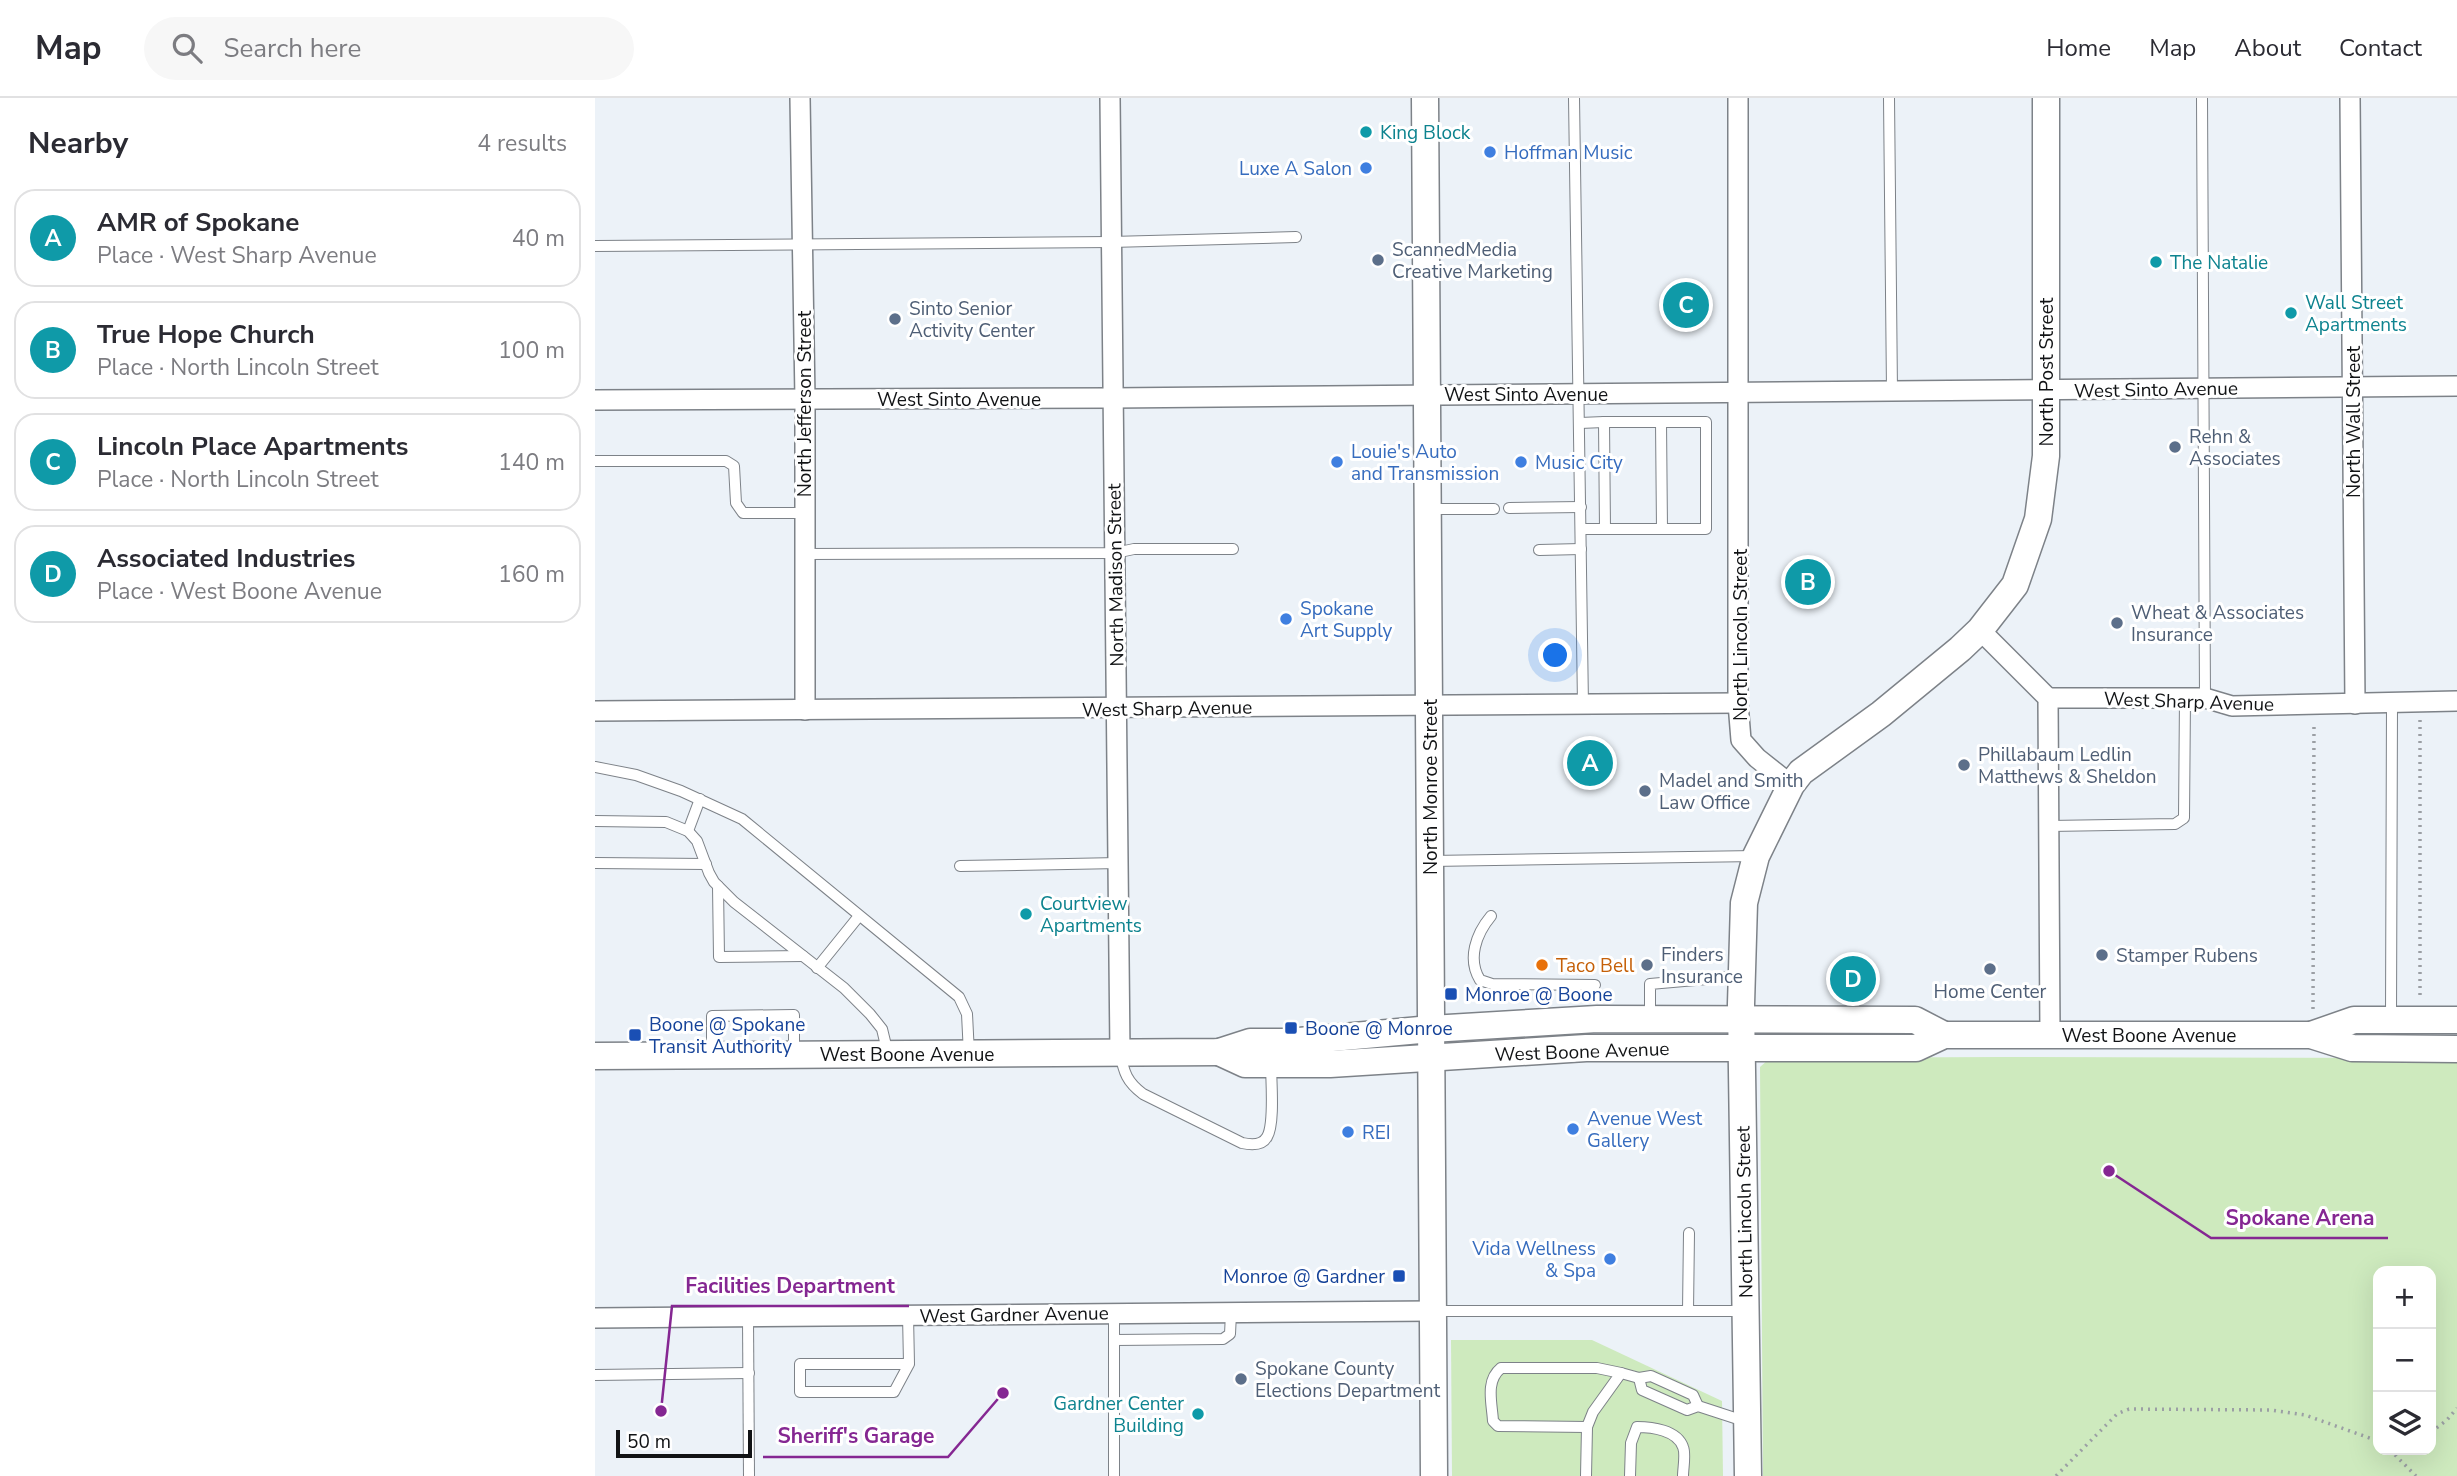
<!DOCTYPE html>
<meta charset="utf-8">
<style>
:root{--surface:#fff;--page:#f7f7f7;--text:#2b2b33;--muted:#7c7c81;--line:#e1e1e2;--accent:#852792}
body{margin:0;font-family:"Nunito Sans",sans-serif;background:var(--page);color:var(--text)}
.controls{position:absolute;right:21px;bottom:21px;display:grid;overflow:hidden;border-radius:14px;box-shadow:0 7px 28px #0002}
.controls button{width:63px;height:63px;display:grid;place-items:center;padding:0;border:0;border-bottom:2px solid var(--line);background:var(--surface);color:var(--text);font:35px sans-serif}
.scale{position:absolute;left:21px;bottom:18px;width:136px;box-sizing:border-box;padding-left:7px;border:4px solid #111315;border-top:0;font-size:19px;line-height:24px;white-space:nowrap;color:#111315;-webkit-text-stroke:5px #fff;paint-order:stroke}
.you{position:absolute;left:961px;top:558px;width:24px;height:24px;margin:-18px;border:5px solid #fff;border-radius:50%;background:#1a73e8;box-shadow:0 0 0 10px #1a73e833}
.badge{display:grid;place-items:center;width:46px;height:46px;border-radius:50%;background:var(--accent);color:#fff;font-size:23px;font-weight:700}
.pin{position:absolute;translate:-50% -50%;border:4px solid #fff;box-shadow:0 2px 7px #0006}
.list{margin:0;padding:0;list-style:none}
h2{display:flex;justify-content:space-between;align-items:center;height:91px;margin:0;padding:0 28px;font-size:30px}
h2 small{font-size:23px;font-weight:400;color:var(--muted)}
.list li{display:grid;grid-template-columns:46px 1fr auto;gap:21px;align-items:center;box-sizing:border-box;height:98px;margin:0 14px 14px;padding:0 14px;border:2px solid var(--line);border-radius:21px}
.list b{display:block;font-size:26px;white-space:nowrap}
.list p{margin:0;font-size:23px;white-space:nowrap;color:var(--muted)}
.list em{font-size:23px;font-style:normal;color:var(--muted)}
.icon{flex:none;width:38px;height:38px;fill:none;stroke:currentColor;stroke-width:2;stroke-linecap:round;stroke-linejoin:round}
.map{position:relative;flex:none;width:1862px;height:1378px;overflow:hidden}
header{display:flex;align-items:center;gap:42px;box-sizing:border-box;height:98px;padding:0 35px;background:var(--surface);border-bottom:2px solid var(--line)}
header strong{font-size:33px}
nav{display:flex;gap:38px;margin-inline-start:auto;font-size:24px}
.search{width:490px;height:63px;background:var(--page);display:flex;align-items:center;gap:18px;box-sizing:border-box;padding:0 24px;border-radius:38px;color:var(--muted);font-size:26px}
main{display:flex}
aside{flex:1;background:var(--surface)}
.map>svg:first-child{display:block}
.green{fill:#ceeabe;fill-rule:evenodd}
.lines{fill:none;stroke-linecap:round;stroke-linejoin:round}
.lane-casing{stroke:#7d8288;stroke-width:12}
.street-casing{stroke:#7d8288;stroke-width:22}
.secondary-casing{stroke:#7d8288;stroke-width:29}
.path{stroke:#9b9fa4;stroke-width:3.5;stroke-dasharray:2 5;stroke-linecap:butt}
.lane{stroke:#fff;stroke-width:10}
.street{stroke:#fff;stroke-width:19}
.secondary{stroke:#fff;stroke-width:26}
.culture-dot{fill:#0f9aa8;stroke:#fff;stroke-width:2.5}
.shop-dot{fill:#3f7fe0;stroke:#fff;stroke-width:2.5}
.service-dot{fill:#5c6f8a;stroke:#fff;stroke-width:2.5}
.food-dot{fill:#e8710a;stroke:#fff;stroke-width:2.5}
.transit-dot{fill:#1a4fb4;stroke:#fff;stroke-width:2.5}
.labels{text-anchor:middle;stroke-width:6;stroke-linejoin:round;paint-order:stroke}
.culture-label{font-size:19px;fill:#0d838f;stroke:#fff;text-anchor:start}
.shop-label{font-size:19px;fill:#366cbe;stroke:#fff;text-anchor:start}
.service-label{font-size:19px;fill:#4e5e75;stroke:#fff;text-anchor:start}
.street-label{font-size:19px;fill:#111315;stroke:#fff}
.food-label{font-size:19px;fill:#c56008;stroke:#fff;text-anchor:start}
.transit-label{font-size:19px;fill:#164399;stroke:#fff;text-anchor:start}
.leader{fill:none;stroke:#852792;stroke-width:2.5}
.callout-dot{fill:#852792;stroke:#fff;stroke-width:2.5}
.callout-label{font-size:21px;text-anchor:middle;font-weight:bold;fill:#852792;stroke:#fff;stroke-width:6;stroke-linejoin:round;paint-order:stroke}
</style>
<header>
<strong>Map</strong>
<div class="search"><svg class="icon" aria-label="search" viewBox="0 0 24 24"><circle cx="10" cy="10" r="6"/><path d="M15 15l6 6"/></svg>Search here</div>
<nav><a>Home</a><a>Map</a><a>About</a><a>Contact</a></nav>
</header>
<main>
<aside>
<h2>Nearby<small>4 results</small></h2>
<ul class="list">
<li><span class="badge" style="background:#0f9aa8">A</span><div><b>AMR of Spokane</b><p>Place · West Sharp Avenue</p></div><em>40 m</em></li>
<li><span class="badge" style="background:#0f9aa8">B</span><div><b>True Hope Church</b><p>Place · North Lincoln Street</p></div><em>100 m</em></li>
<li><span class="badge" style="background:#0f9aa8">C</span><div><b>Lincoln Place Apartments</b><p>Place · North Lincoln Street</p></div><em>140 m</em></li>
<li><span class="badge" style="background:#0f9aa8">D</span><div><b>Associated Industries</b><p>Place · West Boone Avenue</p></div><em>160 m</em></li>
</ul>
</aside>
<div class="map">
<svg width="1862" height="1378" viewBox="0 0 1862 1378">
<rect width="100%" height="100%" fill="#ecf2f8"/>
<!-- green -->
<g class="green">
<path d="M 1405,959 L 1862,960 L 1862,1378 L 1168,1378 L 1165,969 L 1174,961 L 1179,960 ZM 1783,1173 L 1836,1173 L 1836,1352 L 1783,1352 Z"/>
<polygon points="856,1242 997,1242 1127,1303 1128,1378 857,1378"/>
</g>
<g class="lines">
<defs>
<g id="lane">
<polyline points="979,0 988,607"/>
<polyline points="1294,0 1297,293"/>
<polyline points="1607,0 1610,600"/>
<polyline points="0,148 516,144 701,139"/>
<polyline points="1066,324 1067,431"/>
<polyline points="985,325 1009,324"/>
<polyline points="0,363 131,363 139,368 141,405 148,415 210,415"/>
<polyline points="914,410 986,409"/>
<polyline points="833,411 899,411"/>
<path d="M 986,431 C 1028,431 1069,431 1111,431 L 1111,324 L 1009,324 L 1010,431"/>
<polyline points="944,452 986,451"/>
<polyline points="210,456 520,455 539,451 638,451"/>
<polyline points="0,669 41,677 86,693 147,721 364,899 372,916 374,956"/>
<polyline points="0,723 71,724 93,733 102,743 114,775 119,784 139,804 249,890 275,916 287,931 293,956"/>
<polyline points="1454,728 1580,726 1589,720 1590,600"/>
<polyline points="93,733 105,701"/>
<polyline points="836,763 1161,758"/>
<polyline points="0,765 111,766"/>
<polyline points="365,768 524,765"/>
<polyline points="123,788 124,859 208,858"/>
<path d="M 896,818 C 881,836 872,861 885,882 L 897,886 L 1000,887"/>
<polyline points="222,870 264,818"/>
<polyline points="1055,919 1055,886 1146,878"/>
<polyline points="1796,919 1797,605"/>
<path d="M 525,955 C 529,975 532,984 548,996 L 647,1045 C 656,1047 667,1048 672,1039 C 680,1026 676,983 676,966"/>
<polyline points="117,956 117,918 199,917 199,956"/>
<polyline points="839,1213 1149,1213"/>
<polyline points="1093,1213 1094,1135"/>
<polyline points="313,1217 314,1266 205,1266 205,1294 299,1294 314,1266"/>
<polyline points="153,1219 154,1378"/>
<polyline points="519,1242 628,1241 635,1236 636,1215"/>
<polyline points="0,1277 154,1275"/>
<polyline points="1044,1280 1047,1292 1092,1312 1103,1308 1149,1323"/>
<path d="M 992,1329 L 903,1328 L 898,1323 C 897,1305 890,1283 906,1270 L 1002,1270 L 1026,1275"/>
<polyline points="519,1378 519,1216"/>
<polyline points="991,1378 992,1329 998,1314 1026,1275 1044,1280 1056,1278 1098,1297 1103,1308"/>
<path d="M 1035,1378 L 1036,1345 L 1042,1329 C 1057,1329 1082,1332 1088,1349 C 1091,1356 1088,1370 1088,1378"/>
</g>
<g id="street">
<polyline points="205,0 210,301 210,612"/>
<polyline points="515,0 525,955"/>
<polyline points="1143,0 1143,605 1146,642 1162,660 1196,687"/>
<polyline points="1755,0 1760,606"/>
<polyline points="0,302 517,300 1862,288"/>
<polyline points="1385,532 1453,600 1455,937"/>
<polyline points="1453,600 1610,600 1637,608 1862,603"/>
<polyline points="0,613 1143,605"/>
<polyline points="0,1220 838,1213"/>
</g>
<g id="secondary">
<polyline points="830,0 839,1378"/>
<polyline points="1716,937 1759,922 1862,922"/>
<polyline points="624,954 650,966 735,966 991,950 1321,950 1349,937 1716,937 1757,950 1862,951"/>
<polyline points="0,958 624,954 655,944 693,944 836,931 1002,921 1320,922 1349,937"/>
<polyline points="1153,1378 1146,906 1149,805 1161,758 1196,687 1206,674 1286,616 1365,551 1385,532 1420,487 1443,421 1451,358 1451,0"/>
</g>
</defs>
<!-- lane casing -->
<use href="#lane" class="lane-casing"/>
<!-- street casing -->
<use href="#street" class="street-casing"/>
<!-- secondary casing -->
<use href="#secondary" class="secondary-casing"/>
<!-- path -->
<g class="path">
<polyline points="1825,622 1825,900"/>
<polyline points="1718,911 1719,624"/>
<polyline points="1836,1334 1852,1322 1862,1310"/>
<polyline points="1795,1352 1821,1378"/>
<polyline points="1461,1378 1522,1316 1534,1311 1676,1312 1710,1317 1783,1343"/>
</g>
<!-- lane -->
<use href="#lane" class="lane"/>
<!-- street -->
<use href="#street" class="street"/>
<!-- secondary -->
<use href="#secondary" class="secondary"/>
</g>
<!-- markers -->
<g class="culture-dot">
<circle cx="771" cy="34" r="7"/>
<circle cx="1561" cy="164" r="7"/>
<circle cx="1696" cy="215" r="7"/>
<circle cx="431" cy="816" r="7"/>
<circle cx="603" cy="1316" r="7"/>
</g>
<g class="shop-dot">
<circle cx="895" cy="54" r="7"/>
<circle cx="771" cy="70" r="7"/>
<circle cx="742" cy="364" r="7"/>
<circle cx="926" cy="364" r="7"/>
<circle cx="691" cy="521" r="7"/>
<circle cx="978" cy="1031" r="7"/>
<circle cx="753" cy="1034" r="7"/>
<circle cx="1015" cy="1161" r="7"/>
</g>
<g class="service-dot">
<circle cx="783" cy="162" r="7"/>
<circle cx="300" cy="221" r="7"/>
<circle cx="1580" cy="349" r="7"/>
<circle cx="1522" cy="525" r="7"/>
<circle cx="1369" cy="667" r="7"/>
<circle cx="1050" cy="693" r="7"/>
<circle cx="1507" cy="857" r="7"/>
<circle cx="1052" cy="867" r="7"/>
<circle cx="1395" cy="871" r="7"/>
<circle cx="646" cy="1281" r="7"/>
</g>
<circle class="food-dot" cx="947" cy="867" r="7"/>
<g class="transit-dot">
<rect x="849" y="889" width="14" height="14" rx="3.5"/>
<rect x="689" y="923" width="14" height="14" rx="3.5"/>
<rect x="33" y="930" width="14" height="14" rx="3.5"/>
<rect x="797" y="1171" width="14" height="14" rx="3.5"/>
</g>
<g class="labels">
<!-- culture labels -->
<g class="culture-label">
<text x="785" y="41">King Block</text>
<text x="1575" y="171">The Natalie</text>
<text x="1710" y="211">Wall Street<tspan x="1710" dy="22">Apartments</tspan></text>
<text x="445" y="812">Courtview<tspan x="445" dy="22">Apartments</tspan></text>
<text x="589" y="1312" text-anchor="end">Gardner Center<tspan x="589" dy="22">Building</tspan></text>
</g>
<!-- shop labels -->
<g class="shop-label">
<text x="909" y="61">Hoffman Music</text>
<text x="757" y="77" text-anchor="end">Luxe A Salon</text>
<text x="756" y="360">Louie's Auto<tspan x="756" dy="22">and Transmission</tspan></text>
<text x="940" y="371">Music City</text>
<text x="705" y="517">Spokane<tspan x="705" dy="22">Art Supply</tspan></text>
<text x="992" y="1027">Avenue West<tspan x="992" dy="22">Gallery</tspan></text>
<text x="767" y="1041">REI</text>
<text x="1001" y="1157" text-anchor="end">Vida Wellness<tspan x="1001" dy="22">&amp; Spa</tspan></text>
</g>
<!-- service labels -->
<g class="service-label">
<text x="797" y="158">ScannedMedia<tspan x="797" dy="22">Creative Marketing</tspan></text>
<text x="314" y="217">Sinto Senior<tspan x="314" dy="22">Activity Center</tspan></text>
<text x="1594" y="345">Rehn &amp;<tspan x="1594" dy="22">Associates</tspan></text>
<text x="1536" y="521">Wheat &amp; Associates<tspan x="1536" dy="22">Insurance</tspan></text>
<text x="1383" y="663">Phillabaum Ledlin<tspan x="1383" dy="22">Matthews &amp; Sheldon</tspan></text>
<text x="1064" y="689">Madel and Smith<tspan x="1064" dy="22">Law Office</tspan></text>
<text x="1066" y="863">Finders<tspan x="1066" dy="22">Insurance</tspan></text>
<text x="1521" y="864">Stamper Rubens</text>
<text x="1395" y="900" text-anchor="middle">Home Center</text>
<text x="660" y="1277">Spokane County<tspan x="660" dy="22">Elections Department</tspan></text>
</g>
<!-- street labels -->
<g class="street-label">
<text transform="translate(1451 274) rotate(-90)" y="7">North Post Street</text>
<text transform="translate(1561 291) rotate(-1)" y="7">West Sinto Avenue</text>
<text x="931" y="303">West Sinto Avenue</text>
<text x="364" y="308">West Sinto Avenue</text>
<text transform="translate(209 306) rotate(-90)" y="7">North Jefferson Street</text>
<text transform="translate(1758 324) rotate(-90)" y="7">North Wall Street</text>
<text transform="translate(520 477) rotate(-91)" y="7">North Madison Street</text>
<text transform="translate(1145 537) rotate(-90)" y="7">North Lincoln Street</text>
<text transform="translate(1594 603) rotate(2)" y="7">West Sharp Avenue</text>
<text transform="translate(572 610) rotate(-1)" y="7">West Sharp Avenue</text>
<text transform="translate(835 689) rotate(-90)" y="7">North Monroe Street</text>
<text x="1554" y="944">West Boone Avenue</text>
<text transform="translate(987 953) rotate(-2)" y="7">West Boone Avenue</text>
<text x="312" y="963">West Boone Avenue</text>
<text transform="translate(1149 1114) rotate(-91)" y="7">North Lincoln Street</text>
<text transform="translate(419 1216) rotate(-1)" y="7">West Gardner Avenue</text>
</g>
<!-- food labels -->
<g class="food-label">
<text x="961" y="874">Taco Bell</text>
</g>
<!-- transit labels -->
<g class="transit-label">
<text x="870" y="903">Monroe @ Boone</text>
<text x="54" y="933">Boone @ Spokane<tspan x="54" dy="22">Transit Authority</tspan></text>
<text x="710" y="937">Boone @ Monroe</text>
<text x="790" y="1185" text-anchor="end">Monroe @ Gardner</text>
</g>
</g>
<!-- callouts -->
<path class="leader" d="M1514 1073L1616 1140H1793M66 1313L77 1208H314M408 1295L353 1359H168"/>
<g class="callout-dot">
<circle cx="1514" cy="1073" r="7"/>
<circle cx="66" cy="1313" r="7"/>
<circle cx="408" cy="1295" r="7"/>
</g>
<g class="callout-label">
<text x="1705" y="1127">Spokane Arena</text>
<text x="195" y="1195">Facilities Department</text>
<text x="261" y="1345">Sheriff's Garage</text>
</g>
</svg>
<div class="controls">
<button>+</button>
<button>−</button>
<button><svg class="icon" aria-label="layers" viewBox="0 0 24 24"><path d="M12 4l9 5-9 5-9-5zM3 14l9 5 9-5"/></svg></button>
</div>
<div class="scale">50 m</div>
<div class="you"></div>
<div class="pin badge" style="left:995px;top:665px;background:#0f9aa8">A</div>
<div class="pin badge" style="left:1213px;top:484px;background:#0f9aa8">B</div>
<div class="pin badge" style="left:1091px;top:207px;background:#0f9aa8">C</div>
<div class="pin badge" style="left:1258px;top:881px;background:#0f9aa8">D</div>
</div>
</main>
